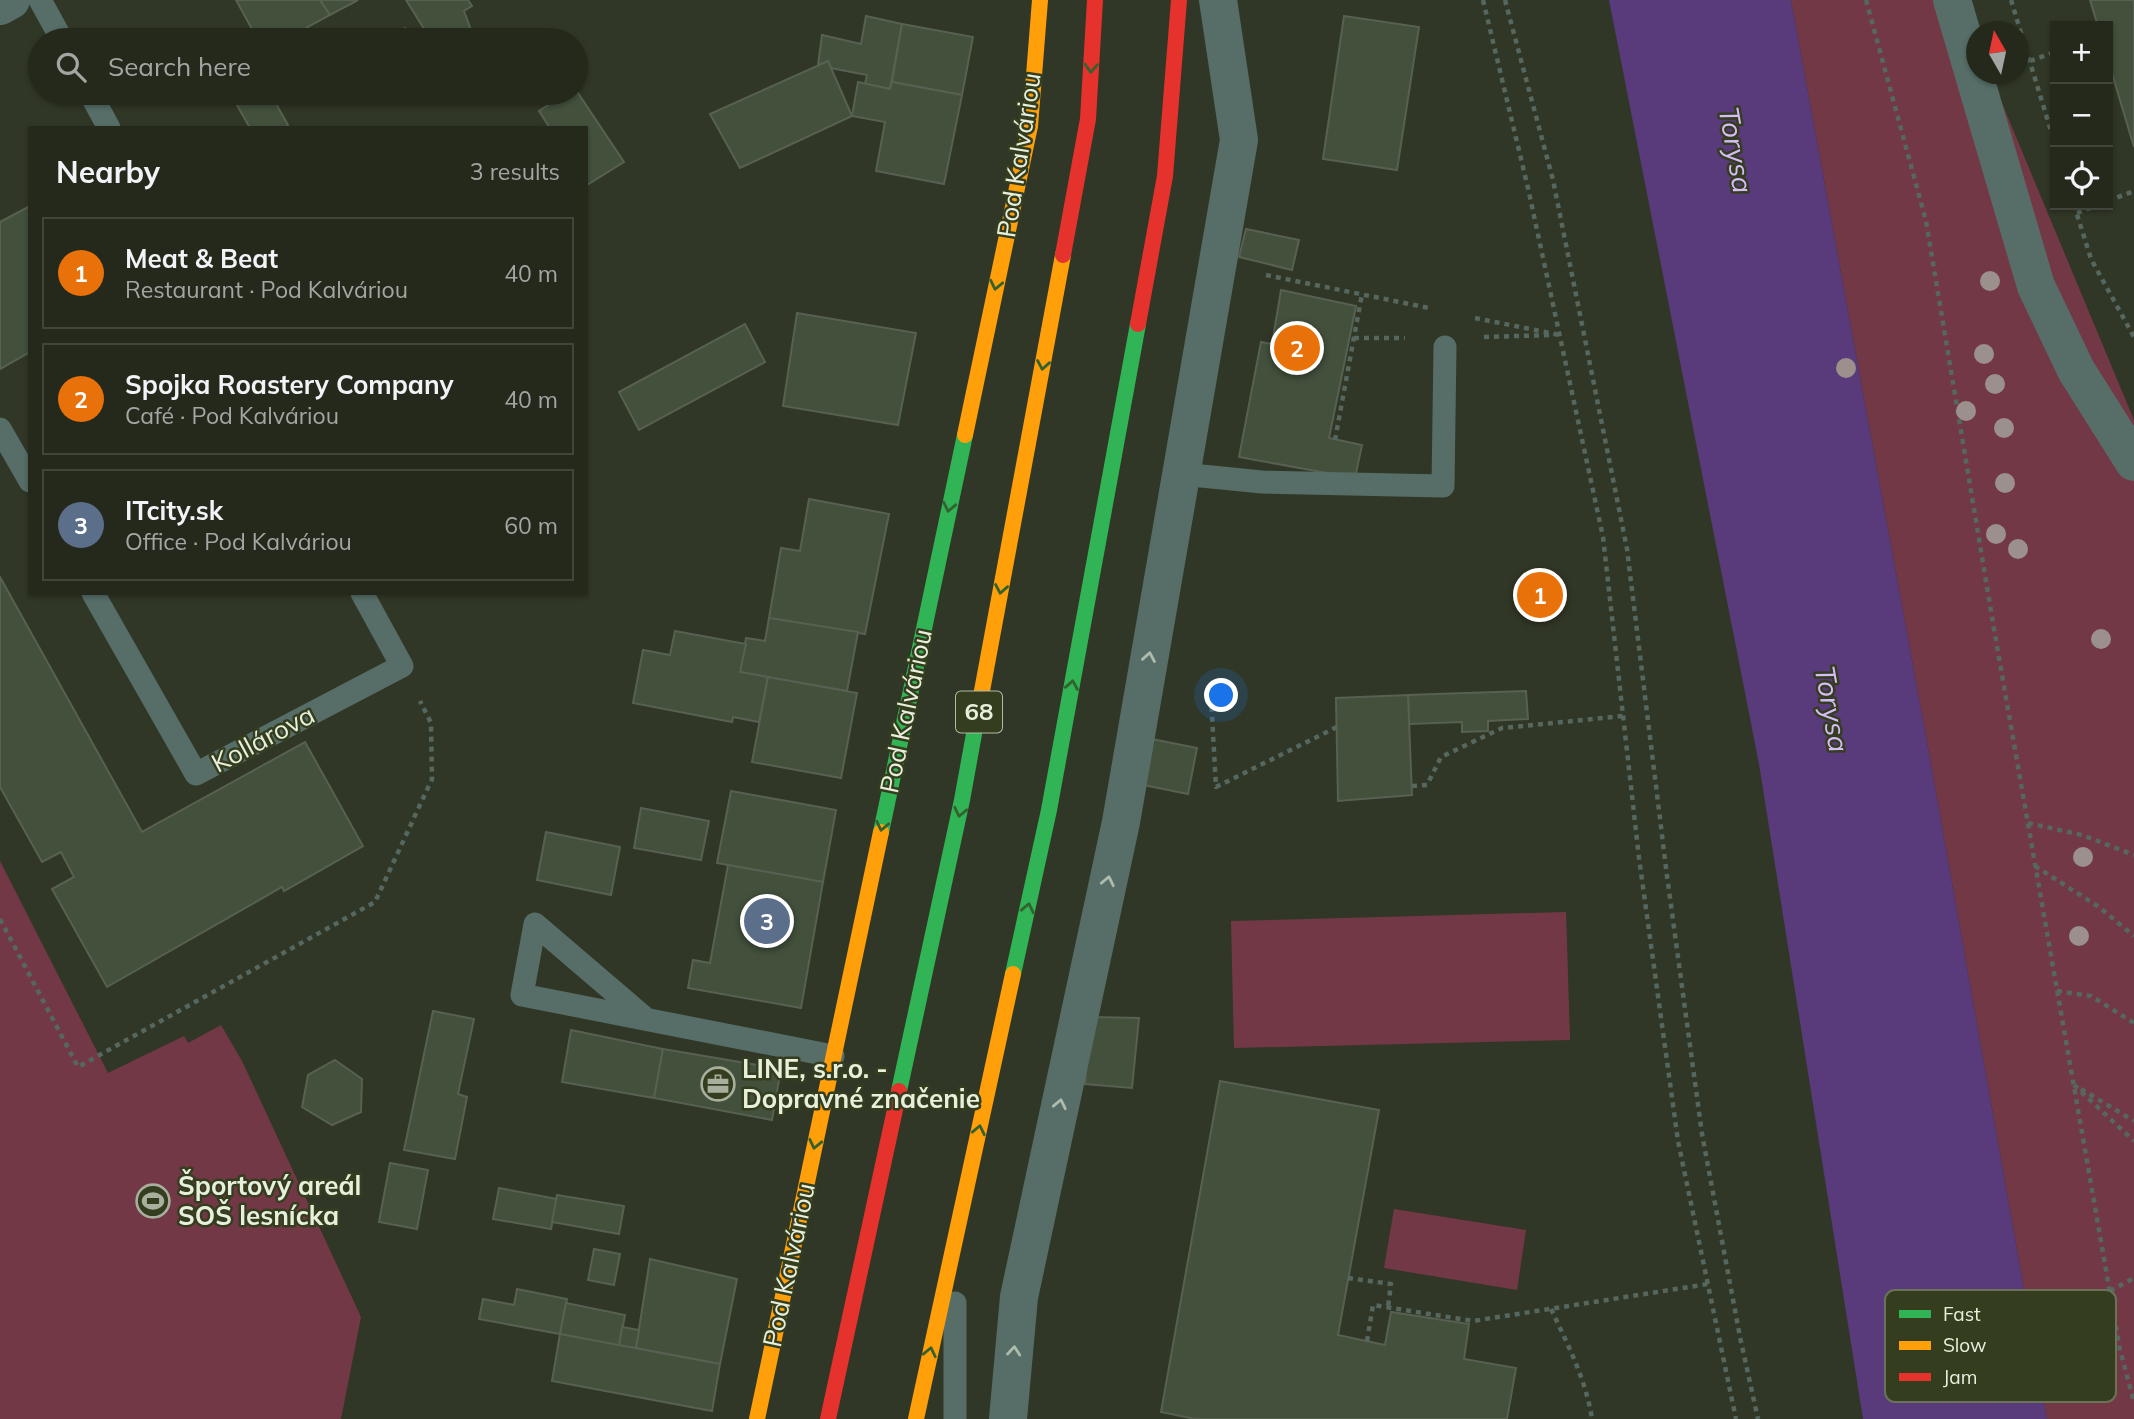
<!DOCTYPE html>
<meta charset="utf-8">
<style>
:root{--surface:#25291c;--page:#313529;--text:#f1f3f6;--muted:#a3a6a3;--line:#42453b;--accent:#a8af9d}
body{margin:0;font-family:Mulish,sans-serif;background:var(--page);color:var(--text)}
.controls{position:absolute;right:21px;top:21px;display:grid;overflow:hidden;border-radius:0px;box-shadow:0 2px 5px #0004}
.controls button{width:63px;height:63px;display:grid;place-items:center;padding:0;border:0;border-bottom:2px solid var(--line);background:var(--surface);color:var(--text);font:35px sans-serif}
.compass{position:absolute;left:1966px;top:21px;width:63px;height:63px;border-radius:50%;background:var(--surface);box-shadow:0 2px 5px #0004;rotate:351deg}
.you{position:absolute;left:1222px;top:696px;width:24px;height:24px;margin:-18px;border:5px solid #fff;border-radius:50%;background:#1a73e8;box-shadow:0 0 0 10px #1a73e833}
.badge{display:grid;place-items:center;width:46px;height:46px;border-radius:50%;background:var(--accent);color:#fff;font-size:23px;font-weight:700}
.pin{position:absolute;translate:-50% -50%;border:4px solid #fff;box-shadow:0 2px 7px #0006}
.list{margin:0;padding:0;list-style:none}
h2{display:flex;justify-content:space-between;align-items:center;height:91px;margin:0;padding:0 28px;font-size:30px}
h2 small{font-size:23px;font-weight:400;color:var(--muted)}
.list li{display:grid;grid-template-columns:46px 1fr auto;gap:21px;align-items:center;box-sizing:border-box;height:112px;margin:0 14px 14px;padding:0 14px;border:2px solid var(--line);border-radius:0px}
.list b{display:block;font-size:26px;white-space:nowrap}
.list p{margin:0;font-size:23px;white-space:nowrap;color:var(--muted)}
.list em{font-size:23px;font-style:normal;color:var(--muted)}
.icon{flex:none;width:38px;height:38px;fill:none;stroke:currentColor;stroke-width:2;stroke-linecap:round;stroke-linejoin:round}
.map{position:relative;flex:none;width:2134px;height:1419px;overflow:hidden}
.search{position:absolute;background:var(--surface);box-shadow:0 2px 5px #0004;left:28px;top:28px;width:560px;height:77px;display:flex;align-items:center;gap:18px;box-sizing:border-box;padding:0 24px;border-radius:38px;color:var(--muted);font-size:26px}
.panel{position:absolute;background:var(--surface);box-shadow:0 2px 5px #0004;left:28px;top:126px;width:560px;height:469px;border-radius:0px}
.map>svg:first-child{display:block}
.green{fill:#733846}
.water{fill:#593a7a}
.building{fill:#42503c;stroke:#586052;stroke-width:2}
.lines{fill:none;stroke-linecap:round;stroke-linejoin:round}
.path{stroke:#56675f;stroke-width:4.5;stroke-dasharray:5 5;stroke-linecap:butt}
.lane{stroke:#566e67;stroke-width:23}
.street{stroke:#566e67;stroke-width:38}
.fast{stroke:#30b455;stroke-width:16}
.slow{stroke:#ff9f0a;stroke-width:16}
.jam{stroke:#e5322d;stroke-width:16}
.tree{fill:#9b908b}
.oneway{stroke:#33612f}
.oneway2{stroke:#aebcae}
.labels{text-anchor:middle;stroke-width:5;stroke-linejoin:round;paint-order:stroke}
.shield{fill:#343e1f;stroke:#b2bba4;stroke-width:2}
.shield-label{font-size:24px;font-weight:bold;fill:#e8f0dd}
.street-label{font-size:26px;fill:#e8f0dd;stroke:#343e1f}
.poi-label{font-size:26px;font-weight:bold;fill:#e8f0dd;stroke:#343e1f;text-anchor:start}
.water-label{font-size:28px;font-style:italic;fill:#d7bcfa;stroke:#343e1f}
.key{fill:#343e1f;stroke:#6a7358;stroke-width:2}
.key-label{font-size:19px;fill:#e8f0dd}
</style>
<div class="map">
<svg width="2134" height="1419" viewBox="0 0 2134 1419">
<rect width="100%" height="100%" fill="#313726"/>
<!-- green -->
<g class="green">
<polygon points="1791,0 1959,0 2134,420 2134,1419 2047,1419 1929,753"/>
<polygon points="0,861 108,1073 184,1036 188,1043 221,1025 242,1061 361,1317 341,1419 0,1419"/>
<polygon points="1566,912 1570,1040 1234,1048 1231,921"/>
<polygon points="1394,1209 1526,1230 1517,1290 1384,1268"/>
</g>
<!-- water -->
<polygon class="water" points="1609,0 1791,0 1929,753 2047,1419 1863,1419 1759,764"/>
<!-- building -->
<g class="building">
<polygon points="236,0 320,0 330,15 284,40 258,40"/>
<polygon points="320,0 358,0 330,15"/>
<polygon points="406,0 468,0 472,6 464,11 471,30 464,40 431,40"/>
<polygon points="2090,0 2134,0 2134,147 2108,60 2108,26 2098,26"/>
<polygon points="866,16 902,24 890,89 865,84 867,75 831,68 828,61 818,65 822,35 861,44"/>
<polygon points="1344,16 1419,27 1397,170 1323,159"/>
<polygon points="902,24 973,37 962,95 892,82"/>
<polygon points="405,28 413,40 384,40"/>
<polygon points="828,61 852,116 740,168 710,114"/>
<polygon points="858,82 890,89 892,82 962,95 944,184 876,171 885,122 852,116"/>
<polygon points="576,90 624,162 587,185 586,128 550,128 539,111 567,93 576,93"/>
<polygon points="230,93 270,93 288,125 284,128 250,128"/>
<polygon points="30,206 30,352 0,369 0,222"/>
<polygon points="1246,229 1299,240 1292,270 1239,257"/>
<polygon points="1281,290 1356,306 1329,438 1362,445 1355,478 1239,457 1261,342 1272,344"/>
<polygon points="797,313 916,333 898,425 783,406"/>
<polygon points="745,324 765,362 639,430 619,392"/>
<polygon points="809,499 889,514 865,634 769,618 781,548 800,551"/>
<polygon points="0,577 142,832 305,742 363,846 284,891 282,887 107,987 52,889 74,877 61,852 42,862 0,787"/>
<polygon points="769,618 858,632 847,691 740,672 746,638 765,641"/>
<polygon points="675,631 746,644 740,672 768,677 759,722 733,717 732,722 633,703 643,650 670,655"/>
<polygon points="768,677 857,693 841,778 752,762"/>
<polygon points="1526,691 1528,719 1488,721 1488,731 1462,732 1462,722 1409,724 1408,695"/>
<polygon points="1408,695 1412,795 1338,801 1336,698"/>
<polygon points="1152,739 1197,748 1188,794 1143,785"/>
<polygon points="731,791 836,810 823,882 717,863"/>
<polygon points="641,808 709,821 701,860 634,848"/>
<polygon points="546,832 620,847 611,895 537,880"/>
<polygon points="728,865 823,882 801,1008 688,988 693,960 710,963"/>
<polygon points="433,1011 474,1019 458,1094 467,1097 455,1159 404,1150"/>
<polygon points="1091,1017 1139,1018 1132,1088 1085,1084"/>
<polygon points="571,1030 663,1049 654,1098 562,1082"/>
<polygon points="663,1049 781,1069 772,1120 654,1098"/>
<polygon points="335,1060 362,1079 361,1112 332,1125 302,1107 308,1075"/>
<polygon points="1220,1081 1379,1110 1338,1335 1385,1345 1391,1312 1469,1324 1464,1359 1516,1368 1507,1419 1195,1419 1161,1412"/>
<polygon points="390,1163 428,1170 417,1229 379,1222"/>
<polygon points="499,1188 557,1199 551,1229 493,1219"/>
<polygon points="557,1195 624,1206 619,1234 552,1222"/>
<polygon points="594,1249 620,1254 614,1285 588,1280"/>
<polygon points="650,1259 737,1279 720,1364 636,1348"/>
<polygon points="517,1289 567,1299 560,1334 479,1319 483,1299 514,1305"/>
<polygon points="566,1303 625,1315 619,1346 560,1334"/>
<polygon points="622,1327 639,1330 636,1348 619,1346"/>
<polygon points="560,1334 720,1364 712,1411 552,1381"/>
</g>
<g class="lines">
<!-- path -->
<g class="path">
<polyline points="1483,0 1528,188 1603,537 1639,858 1678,1141 1736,1419"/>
<polyline points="1505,0 1553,180 1627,549 1667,876 1702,1134 1740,1337 1758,1419"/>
<polyline points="1866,0 1926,221 1995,635 2120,1350 2134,1402"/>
<polyline points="2011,0 2055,144"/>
<polyline points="2030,61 2055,52"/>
<polyline points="2108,201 2134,191"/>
<polyline points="2074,205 2091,259 2134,337"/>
<polyline points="2077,213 2098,205"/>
<polyline points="1266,275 1429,308"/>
<polyline points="1475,318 1560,335"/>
<polyline points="1484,337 1552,335"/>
<polyline points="1354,338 1405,338"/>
<polyline points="1335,440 1362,294"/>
<polyline points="1211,697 1216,787 1337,727"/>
<polyline points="1412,786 1427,785 1441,757 1502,728 1623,716"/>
<polyline points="2028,823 2082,835 2134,855"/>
<polyline points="2035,866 2099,907 2134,936"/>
<polyline points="0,919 78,1067 375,902 432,779 431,723 420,701"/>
<polyline points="2057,991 2091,996 2134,1023"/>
<polyline points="2074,1085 2134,1141"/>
<polyline points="2081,1089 2134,1121"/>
<polyline points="1348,1278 1391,1284 1388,1307"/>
<polyline points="2110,1291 2134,1278"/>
<path d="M 1551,1309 C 1568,1345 1586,1380 1592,1419"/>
<polyline points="1367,1341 1373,1305 1473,1321 1708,1284"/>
</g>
<!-- lane -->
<g class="lane">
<polyline points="40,0 62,40"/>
<polyline points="90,93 109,128"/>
<polyline points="0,429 30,481"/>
<polyline points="1181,474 1262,482 1443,486 1445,347"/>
<polyline points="93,593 196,774 402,666 362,593"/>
<polyline points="646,1019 535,924 522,995 833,1056"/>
<polyline points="955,1419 955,1303"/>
</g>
<!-- street -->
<g class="street">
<polyline points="1952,0 2036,286 2076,370 2134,462"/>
<polyline points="0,6 11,0"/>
<polyline points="1008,1419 1019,1297 1121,822 1239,140 1218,0"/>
</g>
<!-- fast -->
<g class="fast">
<polyline points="881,832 965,435"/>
<polyline points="1013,974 1049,810 1138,324"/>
<polyline points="899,1091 962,800 976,723"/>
</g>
<!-- slow -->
<g class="slow">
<polyline points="965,435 1030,126 1040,0"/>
<polyline points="976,723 1063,255"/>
<polyline points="757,1419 881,832"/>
<polyline points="916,1419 1013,974"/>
</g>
<!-- jam -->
<g class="jam">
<polyline points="1063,255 1088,119 1095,0"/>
<polyline points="1138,324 1165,176 1179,0"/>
<polyline points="828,1419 899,1091"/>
</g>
</g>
<!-- trees -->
<g class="tree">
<circle cx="1990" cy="281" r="10"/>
<circle cx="1984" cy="354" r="10"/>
<circle cx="1846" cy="368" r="10"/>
<circle cx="1995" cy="384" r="10"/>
<circle cx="1966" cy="411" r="10"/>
<circle cx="2004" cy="428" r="10"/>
<circle cx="2005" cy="483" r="10"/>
<circle cx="1996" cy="534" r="10"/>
<circle cx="2018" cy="549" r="10"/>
<circle cx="2101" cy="639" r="10"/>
<circle cx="2083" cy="857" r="10"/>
<circle cx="2079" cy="936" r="10"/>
</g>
<!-- one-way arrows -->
<defs><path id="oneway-chevron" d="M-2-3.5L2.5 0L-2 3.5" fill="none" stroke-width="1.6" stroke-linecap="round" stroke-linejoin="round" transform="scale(1.75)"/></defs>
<g class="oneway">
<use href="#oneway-chevron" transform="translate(1091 68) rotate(93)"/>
<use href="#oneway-chevron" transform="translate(996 285) rotate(102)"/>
<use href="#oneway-chevron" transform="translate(1043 365) rotate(100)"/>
<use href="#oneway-chevron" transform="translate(949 507) rotate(102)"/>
<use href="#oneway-chevron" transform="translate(1001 589) rotate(100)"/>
<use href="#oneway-chevron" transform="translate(1072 685) rotate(-80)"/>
<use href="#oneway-chevron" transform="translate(960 812) rotate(102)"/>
<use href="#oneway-chevron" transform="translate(882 826) rotate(102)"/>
<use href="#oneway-chevron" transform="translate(1028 908) rotate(-78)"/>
<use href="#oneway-chevron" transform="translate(979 1130) rotate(-78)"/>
<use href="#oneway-chevron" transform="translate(815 1144) rotate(102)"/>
<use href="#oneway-chevron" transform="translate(930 1352) rotate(-78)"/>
</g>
<g class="oneway2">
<use href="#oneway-chevron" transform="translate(1149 657) rotate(-80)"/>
<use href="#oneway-chevron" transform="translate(1108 881) rotate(-78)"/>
<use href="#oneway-chevron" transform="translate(1060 1104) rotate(-78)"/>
<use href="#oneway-chevron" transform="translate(1014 1351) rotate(-85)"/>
</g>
<!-- icons -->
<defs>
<symbol id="office-ring" viewBox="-11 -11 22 22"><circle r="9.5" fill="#343e1f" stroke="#a8af9d" stroke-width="1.5"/><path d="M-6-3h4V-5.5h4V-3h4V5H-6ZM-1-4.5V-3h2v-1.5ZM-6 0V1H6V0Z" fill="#a8af9d"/></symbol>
<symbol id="stadium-ring" viewBox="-11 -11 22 22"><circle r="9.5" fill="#343e1f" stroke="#a8af9d" stroke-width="1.5"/><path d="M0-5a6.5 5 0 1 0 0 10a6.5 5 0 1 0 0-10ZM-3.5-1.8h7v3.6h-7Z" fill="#a8af9d"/></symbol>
</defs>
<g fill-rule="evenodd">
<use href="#office-ring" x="699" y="1065" width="38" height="38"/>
<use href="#stadium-ring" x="134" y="1182" width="38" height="38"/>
</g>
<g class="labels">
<!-- shield labels -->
<rect class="shield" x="956" y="691.5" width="46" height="41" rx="5"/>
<g class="shield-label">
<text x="979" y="720">68</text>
</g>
<!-- street labels -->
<g class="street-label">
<text transform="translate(1019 155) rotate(-81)" y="9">Pod Kalváriou</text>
<text transform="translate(906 711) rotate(-78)" y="9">Pod Kalváriou</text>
<text transform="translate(263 739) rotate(-28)" y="9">Kollárova</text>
<text transform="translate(789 1265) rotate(-78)" y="9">Pod Kalváriou</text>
</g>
<!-- poi labels -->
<g class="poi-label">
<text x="742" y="1078">LINE, s.r.o. -<tspan x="742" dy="30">Dopravné značenie</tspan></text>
<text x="178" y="1195">Športový areál<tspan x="178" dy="30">SOŠ lesnícka</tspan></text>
</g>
<!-- water labels -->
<g class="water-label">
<text transform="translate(1736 150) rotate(80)" y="10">Torysa</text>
<text transform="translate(1832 709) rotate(80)" y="10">Torysa</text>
</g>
</g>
<!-- legend -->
<rect x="1885" y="1290" width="231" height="112" rx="10" class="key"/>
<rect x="1899" y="1310" width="32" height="8" fill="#30b455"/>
<rect x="1899" y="1341" width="32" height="9" fill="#ff9f0a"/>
<rect x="1899" y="1373" width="32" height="8" fill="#e5322d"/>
<g class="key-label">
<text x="1943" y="1321">Fast</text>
<text x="1943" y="1352">Slow</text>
<text x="1943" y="1384">Jam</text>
</g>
</svg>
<div class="controls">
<button>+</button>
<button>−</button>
<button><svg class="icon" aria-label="locate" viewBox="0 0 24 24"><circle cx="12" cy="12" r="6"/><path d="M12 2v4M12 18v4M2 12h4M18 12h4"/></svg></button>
</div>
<svg class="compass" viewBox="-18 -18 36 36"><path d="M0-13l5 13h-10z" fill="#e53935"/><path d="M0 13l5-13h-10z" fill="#a3a6a3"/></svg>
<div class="you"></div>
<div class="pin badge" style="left:1540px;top:595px;background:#e8710a">1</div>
<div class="pin badge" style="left:1297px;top:348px;background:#e8710a">2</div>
<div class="pin badge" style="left:767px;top:921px;background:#5c6f8a">3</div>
<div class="search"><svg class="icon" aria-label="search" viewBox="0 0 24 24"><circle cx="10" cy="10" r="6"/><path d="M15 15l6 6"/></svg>Search here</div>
<section class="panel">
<h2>Nearby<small>3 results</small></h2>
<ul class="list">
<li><span class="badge" style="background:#e8710a">1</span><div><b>Meat &amp; Beat</b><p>Restaurant · Pod Kalváriou</p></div><em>40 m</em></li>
<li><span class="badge" style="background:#e8710a">2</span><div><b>Spojka Roastery Company</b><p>Café · Pod Kalváriou</p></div><em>40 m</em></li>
<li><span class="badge" style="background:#5c6f8a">3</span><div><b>ITcity.sk</b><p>Office · Pod Kalváriou</p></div><em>60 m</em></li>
</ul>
</section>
</div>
